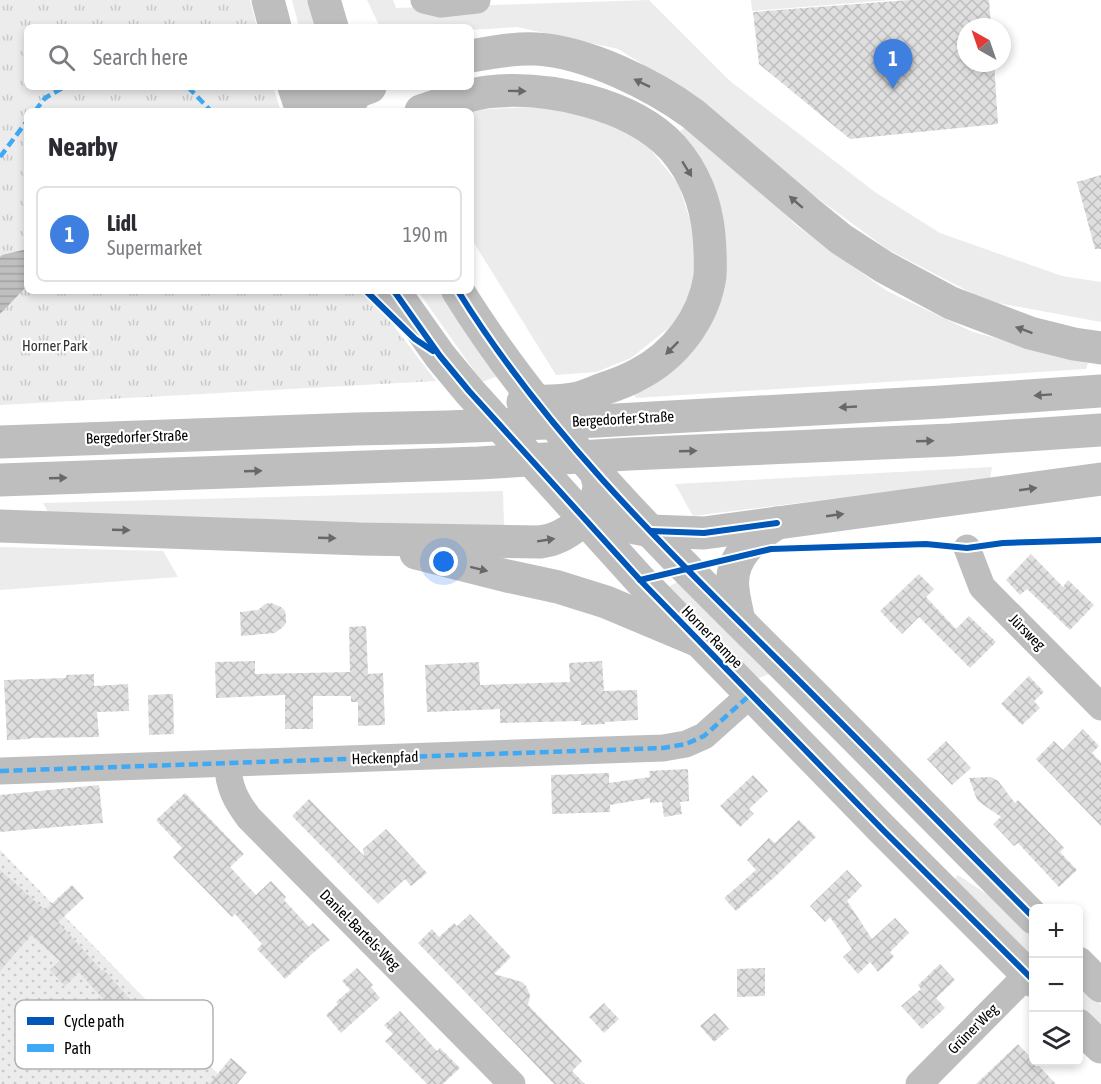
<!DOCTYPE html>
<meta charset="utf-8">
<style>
:root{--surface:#fff;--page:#f7f7f7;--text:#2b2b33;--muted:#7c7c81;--line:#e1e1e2;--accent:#595959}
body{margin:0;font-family:"Asap Condensed",sans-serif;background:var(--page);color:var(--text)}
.controls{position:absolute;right:18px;bottom:18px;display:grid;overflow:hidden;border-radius:9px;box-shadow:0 3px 9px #0003}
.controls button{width:54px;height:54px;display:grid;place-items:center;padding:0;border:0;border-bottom:2px solid var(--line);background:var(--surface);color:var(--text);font:30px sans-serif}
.compass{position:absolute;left:957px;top:18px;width:54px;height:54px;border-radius:50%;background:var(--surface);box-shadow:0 3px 9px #0003;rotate:320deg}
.you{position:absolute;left:444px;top:562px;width:21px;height:21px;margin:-15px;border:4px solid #fff;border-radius:50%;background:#1a73e8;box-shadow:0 0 0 9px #1a73e833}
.badge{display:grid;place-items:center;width:39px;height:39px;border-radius:50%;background:var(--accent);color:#fff;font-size:20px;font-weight:700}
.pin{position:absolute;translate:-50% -50px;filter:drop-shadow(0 2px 3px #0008)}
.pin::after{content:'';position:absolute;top:32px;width:21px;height:18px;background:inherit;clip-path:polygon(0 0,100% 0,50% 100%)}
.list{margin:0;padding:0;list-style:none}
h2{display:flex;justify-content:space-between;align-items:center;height:78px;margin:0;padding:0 24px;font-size:26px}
h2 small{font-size:20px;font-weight:400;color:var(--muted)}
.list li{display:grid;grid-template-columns:39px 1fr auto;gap:18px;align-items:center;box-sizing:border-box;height:96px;margin:0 12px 12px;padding:0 12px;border:2px solid var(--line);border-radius:9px}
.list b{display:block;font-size:22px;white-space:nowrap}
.list p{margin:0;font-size:20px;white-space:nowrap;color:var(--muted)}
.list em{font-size:20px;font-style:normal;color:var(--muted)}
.icon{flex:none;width:33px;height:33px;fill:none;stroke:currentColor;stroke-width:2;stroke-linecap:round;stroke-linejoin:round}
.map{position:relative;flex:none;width:1101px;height:1084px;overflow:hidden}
.search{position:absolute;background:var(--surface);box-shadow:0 3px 9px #0003;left:24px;top:24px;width:450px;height:66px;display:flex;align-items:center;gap:15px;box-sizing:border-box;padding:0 21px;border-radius:9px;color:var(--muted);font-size:22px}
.panel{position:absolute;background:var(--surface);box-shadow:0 3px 9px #0003;left:24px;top:108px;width:450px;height:186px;border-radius:9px}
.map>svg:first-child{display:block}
.grass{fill:#ececec}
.park{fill:url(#park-tufts)}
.garden{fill:url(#garden-dots)}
.water{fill:url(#water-rules)}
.building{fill:url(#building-cross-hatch)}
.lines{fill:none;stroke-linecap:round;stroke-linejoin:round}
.minor{stroke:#bebebe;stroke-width:27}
.major{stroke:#bebebe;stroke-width:33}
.highway{stroke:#bebebe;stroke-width:33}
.quiet{stroke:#3fa9f5;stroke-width:4.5;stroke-dasharray:9 4.5;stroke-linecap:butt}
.cycleway-casing{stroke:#fff;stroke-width:10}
.cycleway{stroke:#0057b8;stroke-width:6}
.oneway{fill:#686868}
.labels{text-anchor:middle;stroke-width:4.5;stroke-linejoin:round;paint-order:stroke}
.park-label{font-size:15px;fill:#333;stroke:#fff}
.street-label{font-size:15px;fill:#000;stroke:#fff}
.key{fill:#fff;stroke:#b2b2b2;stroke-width:1.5}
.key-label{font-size:16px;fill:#000}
</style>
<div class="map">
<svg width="1101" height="1084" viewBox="0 0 1101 1084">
<defs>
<pattern id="park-tufts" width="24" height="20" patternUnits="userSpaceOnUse" patternTransform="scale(1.5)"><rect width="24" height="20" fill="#ececec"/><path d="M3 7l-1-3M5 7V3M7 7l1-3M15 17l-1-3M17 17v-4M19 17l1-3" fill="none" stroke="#c9c9c9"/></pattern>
<pattern id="garden-dots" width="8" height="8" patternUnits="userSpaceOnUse" patternTransform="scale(1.5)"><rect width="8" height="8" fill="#ececec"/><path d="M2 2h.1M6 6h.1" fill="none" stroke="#c9c9c9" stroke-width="1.8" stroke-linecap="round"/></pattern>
<pattern id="water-rules" width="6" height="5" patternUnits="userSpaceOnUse" patternTransform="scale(1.5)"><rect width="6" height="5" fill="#bfbfbf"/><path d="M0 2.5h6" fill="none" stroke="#a2a2a2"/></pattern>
<pattern id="building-cross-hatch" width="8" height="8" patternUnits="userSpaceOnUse" patternTransform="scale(1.5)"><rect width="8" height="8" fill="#dfdfdf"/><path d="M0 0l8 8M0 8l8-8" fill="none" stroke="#bebebe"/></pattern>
</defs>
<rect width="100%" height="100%" fill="#fff"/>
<!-- grass -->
<g class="grass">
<polygon points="292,0 309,0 319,27 299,27"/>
<polygon points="367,0 393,0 396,8 649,0 730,81 875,192 940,233 1062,276 1101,282 1101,322 987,301 887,249 786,175 704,102 618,49 517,27 471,30 471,27 380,27"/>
<polygon points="751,0 890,0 752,11"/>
<polygon points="550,106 591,115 643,140 679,185 696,239 693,293 671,326 631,358 596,372 556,375 471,238 471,111 473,110"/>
<polygon points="686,126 716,147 797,226 887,291 973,332 1088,363 1086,369 636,398 631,391 723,269 717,193 676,135"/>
<polygon points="418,291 444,291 501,375 482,382"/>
<polygon points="992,467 990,479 693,516 675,484"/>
<polygon points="503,491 504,526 49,514 43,503"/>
<polygon points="0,547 163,551 178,577 0,590"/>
<polygon points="683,579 768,669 769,674 754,680 668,587"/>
<polygon points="958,875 1000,903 1033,937 1033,961 954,880"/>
<polygon points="1078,982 1101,1005 1101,1024 1085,1013 1079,1007"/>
</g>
<!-- park -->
<polygon class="park" points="0,0 250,0 257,27 27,27 27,87 273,87 281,111 27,111 27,291 367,291 436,381 0,405"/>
<!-- garden -->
<polygon class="garden" points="0,850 228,1084 0,1084"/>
<!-- water -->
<polygon class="water" points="27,249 27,286 0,314 0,257 2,255"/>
<!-- building -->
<g class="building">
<polygon points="909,0 989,0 991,27 966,27 966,63 994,63 998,124 850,139 759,64 753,12"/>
<polygon points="1101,175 1101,249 1095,249 1077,182"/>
<polygon points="1031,554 1063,587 1068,580 1094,605 1070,630 1027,589 1020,595 1006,580"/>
<polygon points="919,574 934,589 926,597 956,629 969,616 996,642 970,668 919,617 902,634 880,611"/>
<polygon points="271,603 281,607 285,611 286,617 286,623 283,627 275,633 241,636 240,612 258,610 265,604"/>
<polygon points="366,626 368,674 383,673 385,725 358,726 358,702 351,702 351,696 313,696 313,729 285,729 285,695 216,698 215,662 255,661 255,674 350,672 349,627"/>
<polygon points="602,661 604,691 637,690 638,720 605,722 605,724 581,725 581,721 500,723 500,709 427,712 425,665 479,662 480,685 570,682 569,663"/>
<polygon points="94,674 94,686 128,684 129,711 97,712 99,737 30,738 30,739 7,740 4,680 66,678 66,675"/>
<polygon points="1029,676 1044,692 1034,701 1040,708 1022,725 1001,704"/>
<polygon points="173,694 174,734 149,735 148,695"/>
<polygon points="1083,729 1099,746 1092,753 1101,762 1101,826 1036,759 1054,741 1063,750"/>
<polygon points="946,741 971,768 952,785 927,759"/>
<polygon points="688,769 689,801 680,802 682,814 664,817 662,802 650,803 650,798 610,805 610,812 552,814 551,775 609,773 609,783 650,777 649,771"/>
<polygon points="753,775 768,791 749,809 754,814 740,827 720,806"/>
<polygon points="991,777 998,781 1015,803 1018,800 1064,848 1060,852 1077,870 1059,887 1018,843 1014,846 993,824 1001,817 978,801 976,797 969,778"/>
<polygon points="99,785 103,823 0,832 0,795"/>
<polygon points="185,793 244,854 230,867 256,895 271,881 286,897 284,900 309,927 313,923 330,940 313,953 285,979 257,949 262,944 235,914 232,917 173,857 182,848 156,820"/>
<polygon points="309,799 364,856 363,849 386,829 427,873 411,886 405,879 378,904 292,816"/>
<polygon points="799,820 816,837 778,874 736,911 724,898 756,870 747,860 769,838 775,843"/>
<polygon points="0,870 45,910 72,885 84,898 58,922 102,971 104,970 135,1005 115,1022 98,1003 103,999 79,972 65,986 50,970 60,961 31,935 0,971"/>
<polygon points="847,870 862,886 847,901 872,939 895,918 909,933 890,952 894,957 878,972 870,962 858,974 843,957 852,949 830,917 825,922 810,906"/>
<polygon points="470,914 511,957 494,974 522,982 526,986 530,995 528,1005 582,1061 572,1071 585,1084 554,1084 418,943 432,929 439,937 454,923 457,926"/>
<polygon points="940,964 955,980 936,998 945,1008 922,1029 901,1006 921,989 918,985"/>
<polygon points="357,968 373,985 371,987 380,998 341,1033 326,1015 338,1004 336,1002 350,990 342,981"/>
<polygon points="765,968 765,996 737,997 737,969"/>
<polygon points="604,1003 619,1019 604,1033 589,1017"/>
<polygon points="400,1011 437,1051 440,1048 460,1068 443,1084 427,1084 385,1041 393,1034 384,1025"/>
<polygon points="715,1013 729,1029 714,1042 700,1026"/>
<polygon points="1018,1044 1056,1084 976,1084"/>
<polygon points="231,1058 247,1072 237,1084 209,1084"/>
</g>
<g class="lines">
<!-- minor -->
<g class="minor">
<polyline points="424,0 441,4 477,0"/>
<polyline points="967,548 982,587 1101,707"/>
<path d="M 228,764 C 228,786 236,801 249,818 L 512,1084"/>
<polyline points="0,771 663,748 686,744 704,736 751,694"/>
<polyline points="919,1084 1027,975"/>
</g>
<!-- major -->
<g class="major">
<polyline points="268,0 275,27"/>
<polyline points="324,0 332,27"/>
<polyline points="294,87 302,111"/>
<polyline points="394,291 440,356 469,391 640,580 883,830 1034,981"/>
<path d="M 458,291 C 544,430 663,546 778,660 C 864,745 948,832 1034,918"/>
<polyline points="1078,963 1101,986"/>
<polyline points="1078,1025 1101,1047"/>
</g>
<!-- highway -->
<g class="highway">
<path d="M 471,56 C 492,52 514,48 536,49 C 587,52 652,84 693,114 L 809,213 L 841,239 L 884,267 L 951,303 L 1030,333 L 1074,344 L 1101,348"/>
<polyline points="314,87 345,111"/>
<polyline points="346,111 356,92 370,87"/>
<path d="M 421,111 C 442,104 465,95 487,92 C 545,85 632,103 673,148 C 694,172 706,203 709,235 C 710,248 711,262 710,276 C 704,318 675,356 637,375 C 627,381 615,385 603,389 C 595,392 586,396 578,398 C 561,402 540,401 523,402"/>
<polyline points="0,442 356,429 447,427 598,421 941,402 1101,391"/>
<polyline points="0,480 479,463 629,454 951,440 1101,430"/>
<polyline points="585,518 651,531 704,533 1101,479"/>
<path d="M 0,526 L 362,539 L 540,542 C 566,539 595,516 599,488 C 599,482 597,476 595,470"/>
<polyline points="416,553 507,576 558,587 606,602 699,641"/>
<path d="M 739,621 C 737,610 734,600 733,589 C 729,557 754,538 777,523"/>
</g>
<!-- quiet -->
<g class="quiet">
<polyline points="188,87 211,111"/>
<polyline points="35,111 45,98 64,87"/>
<polyline points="0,157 27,121"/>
<polyline points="0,771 663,748 686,744 704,736 751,694"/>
</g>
<defs>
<g id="cycleway">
<polyline points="366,291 415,339 433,351"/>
<polyline points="394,291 440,356 469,391 640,580 883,830 1034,981"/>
<path d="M 458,291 C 544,430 663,546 778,660 C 864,745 948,832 1034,918"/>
<polyline points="651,531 704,533 777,523"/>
<polyline points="640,580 771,549 926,544 967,548 1003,543 1101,540"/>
</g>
</defs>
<!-- cycleway casing -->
<use href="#cycleway" class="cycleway-casing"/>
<!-- cycleway -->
<use href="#cycleway" class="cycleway"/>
</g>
<!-- one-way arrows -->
<defs><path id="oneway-solid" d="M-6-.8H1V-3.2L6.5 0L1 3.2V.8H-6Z" transform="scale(1.5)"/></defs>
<g class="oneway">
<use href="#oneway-solid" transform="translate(642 83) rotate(-154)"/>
<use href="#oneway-solid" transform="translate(517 91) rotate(1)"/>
<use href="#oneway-solid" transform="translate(687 169) rotate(58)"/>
<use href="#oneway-solid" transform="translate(796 202) rotate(-139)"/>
<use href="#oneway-solid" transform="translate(1024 330) rotate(-160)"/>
<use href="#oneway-solid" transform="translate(672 348) rotate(135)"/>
<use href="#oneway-solid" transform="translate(1043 395) rotate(176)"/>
<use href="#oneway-solid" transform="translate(848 407) rotate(177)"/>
<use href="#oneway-solid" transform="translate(925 441) rotate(-2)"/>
<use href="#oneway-solid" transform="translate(688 451) rotate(-2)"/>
<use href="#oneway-solid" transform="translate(253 471) rotate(-2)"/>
<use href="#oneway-solid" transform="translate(58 478) rotate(-2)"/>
<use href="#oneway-solid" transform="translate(1028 489) rotate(-8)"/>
<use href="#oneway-solid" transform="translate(835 515) rotate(-8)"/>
<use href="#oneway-solid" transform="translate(121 530) rotate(2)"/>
<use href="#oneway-solid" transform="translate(327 538) rotate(2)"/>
<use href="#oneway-solid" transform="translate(546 540) rotate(-9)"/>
<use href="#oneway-solid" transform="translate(479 569) rotate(14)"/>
</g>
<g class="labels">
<!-- park labels -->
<g class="park-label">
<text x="55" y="351">Horner Park</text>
</g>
<!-- street labels -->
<g class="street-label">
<text transform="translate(623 419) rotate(-3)" y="5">Bergedorfer Straße</text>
<text transform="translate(137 437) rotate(-2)" y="5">Bergedorfer Straße</text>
<text transform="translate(1027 632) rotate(45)" y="5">Jürsweg</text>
<text transform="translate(712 637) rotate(46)" y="5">Horner Rampe</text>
<text transform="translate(385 758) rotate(-2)" y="5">Heckenpfad</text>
<text transform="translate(360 930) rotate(45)" y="5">Daniel-Bartels-Weg</text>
<text transform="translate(973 1029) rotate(-45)" y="5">Grüner Weg</text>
</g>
</g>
<!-- legend -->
<rect x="15" y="1000" width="198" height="69" rx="9" class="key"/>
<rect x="27" y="1017" width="27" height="8" fill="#0057b8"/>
<rect x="27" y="1044" width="27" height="8" fill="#3fa9f5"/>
<g class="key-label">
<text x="64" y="1027">Cycle path</text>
<text x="64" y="1054">Path</text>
</g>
</svg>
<div class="controls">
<button>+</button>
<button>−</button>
<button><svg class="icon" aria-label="layers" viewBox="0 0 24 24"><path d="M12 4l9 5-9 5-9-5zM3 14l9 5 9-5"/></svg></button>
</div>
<svg class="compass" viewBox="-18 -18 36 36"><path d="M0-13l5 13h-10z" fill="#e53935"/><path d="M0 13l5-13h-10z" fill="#7c7c81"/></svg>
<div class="you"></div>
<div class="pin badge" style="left:893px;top:89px;background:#3f7fe0">1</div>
<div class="search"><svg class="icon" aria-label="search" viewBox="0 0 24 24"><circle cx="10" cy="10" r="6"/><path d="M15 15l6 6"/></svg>Search here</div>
<section class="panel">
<h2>Nearby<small></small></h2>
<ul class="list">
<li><span class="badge" style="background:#3f7fe0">1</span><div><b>Lidl</b><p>Supermarket</p></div><em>190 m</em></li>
</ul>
</section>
</div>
